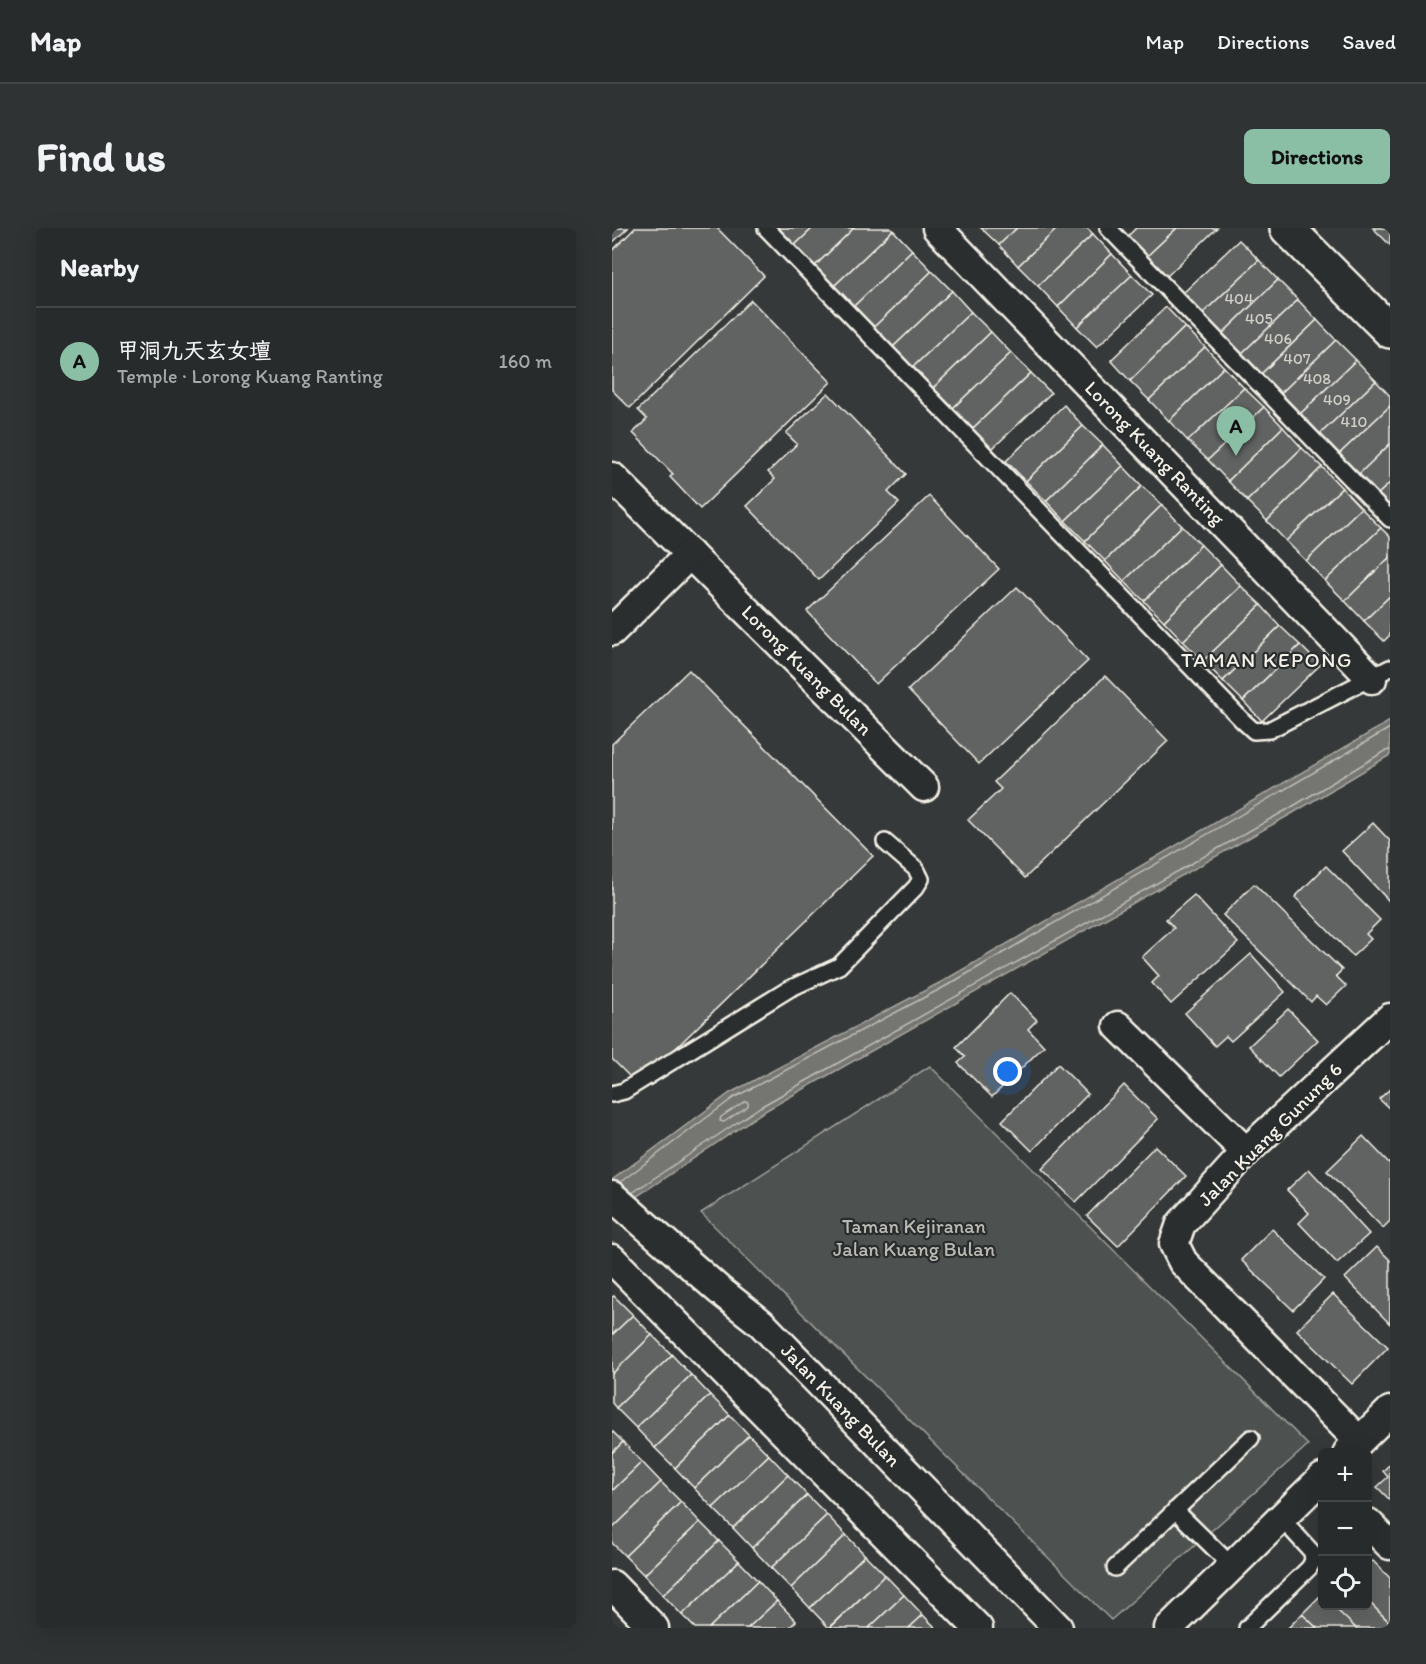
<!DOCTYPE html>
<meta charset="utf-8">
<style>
:root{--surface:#282b2b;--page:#303333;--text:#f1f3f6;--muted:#a5a7a9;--line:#444747;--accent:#8abfa5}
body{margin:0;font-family:Itim,"LXGW WenKai TC",sans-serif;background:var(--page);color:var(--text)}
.controls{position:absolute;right:18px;bottom:18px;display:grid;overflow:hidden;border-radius:9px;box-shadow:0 6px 24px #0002}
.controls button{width:54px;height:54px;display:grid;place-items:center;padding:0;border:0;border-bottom:2px solid var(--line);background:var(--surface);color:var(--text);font:30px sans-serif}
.you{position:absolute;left:396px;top:844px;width:21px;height:21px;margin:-15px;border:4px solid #fff;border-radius:50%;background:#1a73e8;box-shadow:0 0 0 9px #1a73e833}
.badge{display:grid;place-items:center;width:39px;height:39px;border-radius:50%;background:var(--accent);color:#111;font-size:20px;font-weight:700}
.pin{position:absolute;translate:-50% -50px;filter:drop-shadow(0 2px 3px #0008)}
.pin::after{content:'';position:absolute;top:32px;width:21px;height:18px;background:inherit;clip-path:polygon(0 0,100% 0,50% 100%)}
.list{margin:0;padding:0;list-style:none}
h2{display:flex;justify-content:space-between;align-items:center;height:78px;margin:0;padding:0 24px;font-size:26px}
h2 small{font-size:20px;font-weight:400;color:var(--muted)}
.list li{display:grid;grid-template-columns:39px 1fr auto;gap:18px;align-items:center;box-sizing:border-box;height:108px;padding:0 24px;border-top:2px solid var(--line)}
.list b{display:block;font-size:22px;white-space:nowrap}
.list p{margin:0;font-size:20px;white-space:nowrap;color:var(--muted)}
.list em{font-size:20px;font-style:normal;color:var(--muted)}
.icon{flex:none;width:33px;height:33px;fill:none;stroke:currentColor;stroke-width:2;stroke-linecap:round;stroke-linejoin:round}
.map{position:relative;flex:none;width:778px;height:1400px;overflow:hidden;border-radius:9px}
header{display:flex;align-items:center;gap:36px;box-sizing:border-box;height:84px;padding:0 30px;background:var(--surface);border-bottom:2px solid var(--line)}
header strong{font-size:28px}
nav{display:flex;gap:33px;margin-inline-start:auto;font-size:21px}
.intro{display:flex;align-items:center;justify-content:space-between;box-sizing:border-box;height:144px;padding:0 36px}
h1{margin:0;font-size:42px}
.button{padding:15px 27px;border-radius:9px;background:var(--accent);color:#111;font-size:21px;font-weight:700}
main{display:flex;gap:36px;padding:0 36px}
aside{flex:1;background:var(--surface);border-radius:9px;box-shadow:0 6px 24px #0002}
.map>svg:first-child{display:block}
.green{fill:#4e514f;stroke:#a1a19c;stroke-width:1.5}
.water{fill:#757572;stroke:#a8a7a1;stroke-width:1.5}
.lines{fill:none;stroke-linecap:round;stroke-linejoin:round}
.shore{stroke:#c1bfb9;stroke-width:1.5}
.building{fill:#616362;stroke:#f4f1e8;stroke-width:1.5}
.service-casing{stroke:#f4f1e8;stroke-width:20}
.minor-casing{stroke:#f4f1e8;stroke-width:33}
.tertiary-casing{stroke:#f4f1e8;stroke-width:38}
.service{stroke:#2a2d2e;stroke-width:15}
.minor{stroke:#2a2d2e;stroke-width:28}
.tertiary{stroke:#2a2d2e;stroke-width:33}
.labels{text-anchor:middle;stroke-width:4.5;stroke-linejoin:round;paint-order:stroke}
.number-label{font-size:16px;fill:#cfcec6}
.street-label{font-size:20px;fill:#f4f1e8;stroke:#2a2d2e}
.park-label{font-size:20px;fill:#bab9b2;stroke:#2a2d2e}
.neighbourhood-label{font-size:21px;letter-spacing:1.5px;fill:#f4f1e8;stroke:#2a2d2e}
</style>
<header>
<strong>Map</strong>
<nav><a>Map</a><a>Directions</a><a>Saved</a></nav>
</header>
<div class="intro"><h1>Find us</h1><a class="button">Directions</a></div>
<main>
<aside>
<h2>Nearby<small></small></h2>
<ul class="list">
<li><span class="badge">A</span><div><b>甲洞九天玄女壇</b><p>Temple · Lorong Kuang Ranting</p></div><em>160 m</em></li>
</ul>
</aside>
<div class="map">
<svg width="778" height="1400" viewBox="0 0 778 1400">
<rect width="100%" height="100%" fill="#363939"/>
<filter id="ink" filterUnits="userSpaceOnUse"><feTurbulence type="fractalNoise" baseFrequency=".0167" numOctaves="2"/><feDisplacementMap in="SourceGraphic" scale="12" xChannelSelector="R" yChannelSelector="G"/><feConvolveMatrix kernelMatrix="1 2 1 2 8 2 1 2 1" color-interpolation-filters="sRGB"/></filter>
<g filter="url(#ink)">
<!-- green -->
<polygon class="green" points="318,838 696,1217 499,1392 89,985"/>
<!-- water -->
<polygon class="water" points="778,493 778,527 681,585 151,884 0,985 0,952 118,865 331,753"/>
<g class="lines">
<!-- shore -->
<g class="shore">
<polygon points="133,873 136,874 136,878 112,894 108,893 109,889"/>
<polyline points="7,955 121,870 334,758 778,500"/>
<polyline points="20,965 148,879 678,580 773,523 778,522"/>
</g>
</g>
<!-- building -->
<g class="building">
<polygon points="0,0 16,0 0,15"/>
<polygon points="23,0 105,0 152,48 18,180 0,162 0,23"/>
<polygon points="166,0 201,0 183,17"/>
<polygon points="201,0 242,0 203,38 183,17"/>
<polygon points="242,0 278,0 281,2 222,58 203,38"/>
<polygon points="369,0 405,0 387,17"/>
<polygon points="405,0 446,0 406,38 387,17"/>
<polygon points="446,0 475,0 481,6 426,58 406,38"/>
<polygon points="524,0 565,0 533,30 514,10"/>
<polygon points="565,0 605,0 553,50 533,30"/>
<polygon points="761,0 778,0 778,17"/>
<polygon points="281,2 300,22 242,78 222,58"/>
<polygon points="481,6 500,26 446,79 426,58"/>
<polygon points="627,12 647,32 588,88 569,67"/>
<polygon points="300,22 320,43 262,99 242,78"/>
<polygon points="500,26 520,47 465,99 446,79"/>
<polygon points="647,32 666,52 608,108 588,88"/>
<polygon points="320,43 340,63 281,119 262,99"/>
<polygon points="520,47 540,67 485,119 465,99"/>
<polygon points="666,52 686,72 627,128 608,108"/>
<polygon points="340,63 359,84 301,139 281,119"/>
<polygon points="139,72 219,154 88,281 58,249 61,246 21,205 35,191 26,182"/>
<polygon points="686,72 705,92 647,148 627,128"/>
<polygon points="554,79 573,99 518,153 499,132"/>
<polygon points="359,84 379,104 321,160 301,139"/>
<polygon points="705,92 724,112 666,168 647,148"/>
<polygon points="573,99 593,119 537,172 518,153"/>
<polygon points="379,104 399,125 341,180 321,160"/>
<polygon points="724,112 744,132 686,188 666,168"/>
<polygon points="593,119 612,139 557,193 537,172"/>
<polygon points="399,125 419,145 360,201 341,180"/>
<polygon points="744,132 764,153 705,209 686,188"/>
<polygon points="612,139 632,160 576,213 557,193"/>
<polygon points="419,145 439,165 380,221 360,201"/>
<polygon points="764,153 778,168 778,178 724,229 705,209"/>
<polygon points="632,160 652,179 596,232 576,213"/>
<polygon points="216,165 294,246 276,264 287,275 207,352 135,278 163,251 156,244 185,216 174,205"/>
<polygon points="452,177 471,198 414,253 394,233"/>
<polygon points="778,178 778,216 744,249 724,229"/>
<polygon points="652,179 671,199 616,253 596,232"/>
<polygon points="471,198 491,217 434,273 414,253"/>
<polygon points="671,199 690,220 635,273 616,253"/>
<polygon points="778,216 778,255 763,269 744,249"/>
<polygon points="491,217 511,238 453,293 434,273"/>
<polygon points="690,220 710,239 655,293 635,273"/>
<polygon points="511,238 530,258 473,313 453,293"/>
<polygon points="710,239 730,260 674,313 655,293"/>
<polygon points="778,255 778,284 763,269"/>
<polygon points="530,258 550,277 493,333 473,313"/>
<polygon points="730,260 749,280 694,333 674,313"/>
<polygon points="317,268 387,341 264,456 195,383"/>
<polygon points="550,277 570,298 512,353 493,333"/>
<polygon points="749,280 769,300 713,353 694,333"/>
<polygon points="570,298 589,317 532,373 512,353"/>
<polygon points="769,300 778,309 778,329 733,373 713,353"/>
<polygon points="589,317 609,337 552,393 532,373"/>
<polygon points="778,329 778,368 752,393 733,373"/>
<polygon points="609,337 629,358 571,413 552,393"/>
<polygon points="629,358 649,377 591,433 571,413"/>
<polygon points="405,359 476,433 367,536 296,462"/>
<polygon points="778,368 778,407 772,413 752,393"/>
<polygon points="649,377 668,398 611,453 591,433"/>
<polygon points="668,398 688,417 631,473 611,453"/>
<polygon points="688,417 708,437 650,493 631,473"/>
<polygon points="77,442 261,628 26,857 0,831 0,516"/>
<polygon points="493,448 556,513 413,650 356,592 389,561 382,554"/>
<polygon points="761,595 778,613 778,674 730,623"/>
<polygon points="714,638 768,692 754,706 759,711 741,728 683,669"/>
<polygon points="642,656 730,742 724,748 734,758 714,777 704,768 699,774 611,687"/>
<polygon points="582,667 626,715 559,776 540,755 547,748 530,729 562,700 554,691"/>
<polygon points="639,726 673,764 619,813 614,808 603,818 573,785"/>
<polygon points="398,765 425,792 416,801 432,818 380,869 346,835 353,829 344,819"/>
<polygon points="676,781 706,812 667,849 637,818"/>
<polygon points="446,836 476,866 420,923 390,893"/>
<polygon points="512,857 546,891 464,974 430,941"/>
<polygon points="778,861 778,881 767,871"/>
<polygon points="751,908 778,936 778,993 771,1000 715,943"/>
<polygon points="543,918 574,948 506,1018 475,988"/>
<polygon points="697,941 757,1006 725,1035 687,995 697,985 675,962"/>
<polygon points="660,1001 712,1051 681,1082 629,1032"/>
<polygon points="765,1019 778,1032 778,1096 733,1050"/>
<polygon points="721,1066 776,1119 740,1156 685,1102"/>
<polygon points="2,1068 21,1087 0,1107 0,1069"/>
<polygon points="21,1087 40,1107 0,1146 0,1107"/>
<polygon points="40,1107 60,1127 4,1180 0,1175 0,1146"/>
<polygon points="60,1127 79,1147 24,1200 4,1180"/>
<polygon points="79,1147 98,1167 43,1220 24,1200"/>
<polygon points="98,1167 118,1187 63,1240 43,1220"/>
<polygon points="118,1187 137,1207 82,1260 63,1240"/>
<polygon points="0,1203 11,1214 0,1225"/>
<polygon points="137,1207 157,1227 101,1280 82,1260"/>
<polygon points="11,1214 30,1234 0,1263 0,1225"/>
<polygon points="157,1227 176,1247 121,1300 101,1280"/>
<polygon points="30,1234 49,1254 0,1301 0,1263"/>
<polygon points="778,1236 778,1272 765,1259 776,1249 771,1243"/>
<polygon points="176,1247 195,1267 140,1320 121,1300"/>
<polygon points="49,1254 69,1274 13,1328 0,1315 0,1301"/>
<polygon points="195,1267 215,1287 159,1340 140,1320"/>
<polygon points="69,1274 88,1294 32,1347 13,1328"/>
<polygon points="215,1287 234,1307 179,1360 159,1340"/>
<polygon points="88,1294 107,1313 51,1367 32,1347"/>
<polygon points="234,1307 253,1327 198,1380 179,1360"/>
<polygon points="107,1313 127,1333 70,1387 51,1367"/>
<polygon points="253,1327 273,1347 217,1400 198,1380"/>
<polygon points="127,1333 146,1353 97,1400 83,1400 70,1387"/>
<polygon points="761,1333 778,1350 778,1395 756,1373 756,1334"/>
<polygon points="273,1347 292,1367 257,1400 218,1400"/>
<polygon points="146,1353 165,1373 136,1400 97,1400"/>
<polygon points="710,1366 710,1378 721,1378 744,1400 705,1400 690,1386"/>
<polygon points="292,1367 311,1387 297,1400 257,1400"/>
<polygon points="165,1373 184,1393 177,1400 136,1400"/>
<polygon points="756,1373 778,1395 778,1400 744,1400 721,1378 756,1378"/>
<polygon points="690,1386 705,1400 676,1400"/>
<polygon points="311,1387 324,1400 297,1400"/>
</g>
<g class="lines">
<defs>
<g id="service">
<polyline points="154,0 631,493 642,503 657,502 778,440"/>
<polyline points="496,0 778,291"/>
<polyline points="0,866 12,863 177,761 227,738 304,659 309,651 304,641 273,614"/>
<polyline points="563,1282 620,1338"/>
<polyline points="503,1340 639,1210"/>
<polyline points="635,1400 697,1340 701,1333 700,1324 669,1290"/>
</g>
<g id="minor">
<polyline points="325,0 760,451"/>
<polyline points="0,249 312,559"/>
<polyline points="0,403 78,326"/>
<polyline points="506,798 634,924"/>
<polyline points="0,968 107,1062 149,1095 446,1400"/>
<polyline points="0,1031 366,1400"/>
<polyline points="747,1213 571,1034 562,1016 569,996 634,924 778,790"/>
<polyline points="736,1224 778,1183"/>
<polyline points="756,1295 778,1317"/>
<polyline points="0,1357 42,1400"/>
<polyline points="557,1400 710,1250"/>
</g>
<polyline id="tertiary" points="675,0 778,103"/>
</defs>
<!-- service casing -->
<use href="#service" class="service-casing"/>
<!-- minor casing -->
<use href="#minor" class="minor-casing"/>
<!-- tertiary casing -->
<use href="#tertiary" class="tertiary-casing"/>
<!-- service -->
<use href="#service" class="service"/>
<!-- minor -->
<use href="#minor" class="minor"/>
<!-- tertiary -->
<use href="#tertiary" class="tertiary"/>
</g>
</g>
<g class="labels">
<!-- number labels -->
<g class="number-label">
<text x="627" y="76">404</text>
<text x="647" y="96">405</text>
<text x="666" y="116">406</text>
<text x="685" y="136">407</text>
<text x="705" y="156">408</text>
<text x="725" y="177">409</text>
<text x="742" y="199">410</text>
</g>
<!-- street labels -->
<g class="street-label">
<text transform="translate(543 225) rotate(46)" y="7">Lorong Kuang Ranting</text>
<text transform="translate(195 442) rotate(45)" y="7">Lorong Kuang Bulan</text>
<text transform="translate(658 906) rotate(-45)" y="7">Jalan Kuang Gunung 6</text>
<text transform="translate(229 1177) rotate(46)" y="7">Jalan Kuang Bulan</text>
</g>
<!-- park labels -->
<g class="park-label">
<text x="302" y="1005">Taman Kejiranan<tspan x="302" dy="23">Jalan Kuang Bulan</tspan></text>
</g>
<!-- neighbourhood labels -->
<g class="neighbourhood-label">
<text x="655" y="439">TAMAN KEPONG</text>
</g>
</g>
</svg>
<div class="controls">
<button>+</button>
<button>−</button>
<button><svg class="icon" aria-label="locate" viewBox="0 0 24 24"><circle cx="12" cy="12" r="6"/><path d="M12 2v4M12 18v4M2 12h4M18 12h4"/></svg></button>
</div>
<div class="you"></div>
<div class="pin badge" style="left:624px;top:228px">A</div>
</div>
</main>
